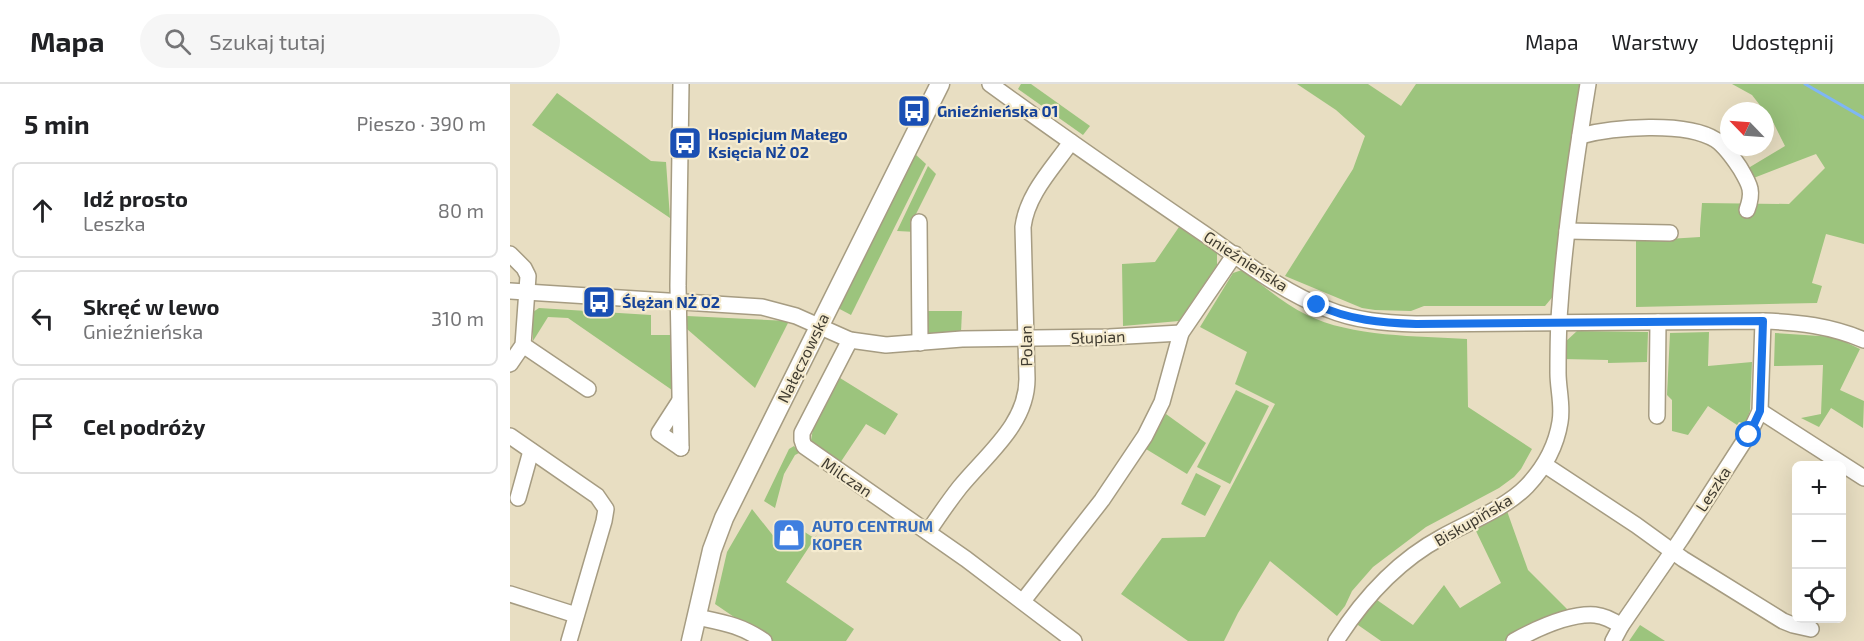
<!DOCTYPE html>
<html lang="pl">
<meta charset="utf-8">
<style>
:root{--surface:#fff;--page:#f6f6f6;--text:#202124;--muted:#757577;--line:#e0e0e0}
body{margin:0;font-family:"Exo 2",sans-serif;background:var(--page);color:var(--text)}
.controls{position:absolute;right:18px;bottom:18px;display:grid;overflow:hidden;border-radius:9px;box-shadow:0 6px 24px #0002}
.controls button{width:54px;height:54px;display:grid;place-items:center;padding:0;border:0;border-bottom:2px solid var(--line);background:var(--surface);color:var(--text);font:30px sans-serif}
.compass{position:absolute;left:1210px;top:18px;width:54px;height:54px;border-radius:50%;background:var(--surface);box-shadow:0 6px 24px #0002;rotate:295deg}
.stop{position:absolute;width:18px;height:18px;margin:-14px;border:4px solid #1a73e8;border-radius:50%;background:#fff}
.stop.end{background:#1a73e8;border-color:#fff;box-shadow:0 2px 6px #0008}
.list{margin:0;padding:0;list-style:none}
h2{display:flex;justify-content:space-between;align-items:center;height:78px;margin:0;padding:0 24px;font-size:26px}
h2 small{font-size:20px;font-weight:400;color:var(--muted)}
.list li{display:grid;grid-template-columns:39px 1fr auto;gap:18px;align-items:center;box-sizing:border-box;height:96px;margin:0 12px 12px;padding:0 12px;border:2px solid var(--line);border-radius:9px}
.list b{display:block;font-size:22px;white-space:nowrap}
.list p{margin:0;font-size:20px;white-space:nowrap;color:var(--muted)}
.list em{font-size:20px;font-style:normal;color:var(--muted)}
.icon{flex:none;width:33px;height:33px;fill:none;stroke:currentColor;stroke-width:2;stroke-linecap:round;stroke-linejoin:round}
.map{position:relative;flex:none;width:1354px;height:557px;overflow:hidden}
header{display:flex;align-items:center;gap:36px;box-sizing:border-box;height:84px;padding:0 30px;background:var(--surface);border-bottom:2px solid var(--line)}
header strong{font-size:28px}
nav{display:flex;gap:33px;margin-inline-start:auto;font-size:21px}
.search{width:420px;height:54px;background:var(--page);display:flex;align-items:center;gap:15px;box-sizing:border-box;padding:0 21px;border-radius:33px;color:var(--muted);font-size:22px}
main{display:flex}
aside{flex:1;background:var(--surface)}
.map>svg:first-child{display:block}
.green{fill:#9cc47d}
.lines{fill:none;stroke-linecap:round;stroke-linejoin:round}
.stream{stroke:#7fb6f5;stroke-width:3}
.minor-casing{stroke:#a69c82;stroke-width:18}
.major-casing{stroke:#a69c82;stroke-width:21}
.minor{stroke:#fff;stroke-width:15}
.major{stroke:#fff;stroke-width:18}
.route{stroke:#1a73e8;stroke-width:8}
.labels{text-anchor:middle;stroke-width:4.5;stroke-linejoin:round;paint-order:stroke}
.transit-label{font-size:16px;font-weight:bold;fill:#164399;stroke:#f5ebcf;text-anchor:start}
.street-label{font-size:16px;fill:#3f3b30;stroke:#f5ebcf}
.shop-label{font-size:16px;font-weight:bold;fill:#366cbe;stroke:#f5ebcf;text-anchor:start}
</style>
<header>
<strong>Mapa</strong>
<div class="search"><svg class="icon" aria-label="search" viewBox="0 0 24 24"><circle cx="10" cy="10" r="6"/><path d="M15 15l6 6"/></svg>Szukaj tutaj</div>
<nav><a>Mapa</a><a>Warstwy</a><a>Udostępnij</a></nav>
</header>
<main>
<aside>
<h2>5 min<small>Pieszo · 390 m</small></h2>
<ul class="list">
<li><svg class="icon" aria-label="ahead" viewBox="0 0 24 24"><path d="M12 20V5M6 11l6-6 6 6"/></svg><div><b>Idź prosto</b><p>Leszka</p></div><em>80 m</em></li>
<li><svg class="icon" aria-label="left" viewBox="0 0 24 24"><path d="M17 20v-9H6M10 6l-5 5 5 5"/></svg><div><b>Skręć w lewo</b><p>Gnieźnieńska</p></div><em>310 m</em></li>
<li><svg class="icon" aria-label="arrive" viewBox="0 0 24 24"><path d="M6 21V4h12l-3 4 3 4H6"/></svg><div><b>Cel podróży</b></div></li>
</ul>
</aside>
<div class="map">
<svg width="1354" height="557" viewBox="0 0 1354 557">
<rect width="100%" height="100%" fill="#e8dec2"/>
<!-- green -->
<g class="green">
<polygon points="511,0 521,0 580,42 573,51 508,5"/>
<polygon points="787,0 858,0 891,22 906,0 1073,0 1045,210 1035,222 914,222 901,227 865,226 852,224 775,192 843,85 855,52 826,26"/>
<polygon points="1222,0 1354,0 1354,160 1316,150 1302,199 1312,202 1307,219 1126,223 1126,157 1190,153 1190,145 1192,119 1279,120 1315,84 1306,70 1241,95 1235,86 1275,62 1263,38 1242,11"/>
<polygon points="47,9 141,77 156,78 160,134 22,41"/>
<polygon points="405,70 416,80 341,231 324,222"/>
<polygon points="418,82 426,90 406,130 406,148 387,147"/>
<polygon points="669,143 707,169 707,181 669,237 613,242 612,180 645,178"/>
<path d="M 732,186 C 753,201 774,220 797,231 C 841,253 908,252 957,255 L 958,323 L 1022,365 L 1011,385 L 1004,393 L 989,404 L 916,443 L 863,483 L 842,507 L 835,522 L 827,532 L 760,477 L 728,529 L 714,557 L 678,557 L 611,510 L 652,454 L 695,453 L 765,320 L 725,300 L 737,268 L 690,243 L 723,189 Z"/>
<polygon points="29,224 141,231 141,251 162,251 162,306 58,234 38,233 23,257 23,228"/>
<polygon points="412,227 452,227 451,248 417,256"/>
<polygon points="177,232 279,237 245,304 177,245"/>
<polygon points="1067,247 1138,248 1137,278 1098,279 1098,276 1053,275 1053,260"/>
<polygon points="1199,248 1198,282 1242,278 1240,327 1235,340 1229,338 1227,341 1198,322 1178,351 1162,347 1162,316 1157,311 1160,249"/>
<polygon points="1265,249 1325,253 1350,265 1330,306 1354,317 1353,344 1321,324 1309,343 1291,334 1311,330 1313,281 1264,282"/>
<polygon points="330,294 388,330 375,351 356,340 330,379 304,361 301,356 303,345"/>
<polygon points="726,306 759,322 720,400 687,383"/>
<polygon points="656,330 696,359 677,390 636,365"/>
<polygon points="284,362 289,369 285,371 274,390 265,424 254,417 279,365"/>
<polygon points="686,389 711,402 695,432 671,420"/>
<polygon points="242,425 265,454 276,436 304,454 307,451 276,498 344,545 336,557 259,557 205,520 217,468"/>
<polygon points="997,427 1018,486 1064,532 1007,549 994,557 871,557 848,541 847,537 867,516 903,541 934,501 950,524 991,499 965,445"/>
<polygon points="1130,541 1155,557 1119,557"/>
</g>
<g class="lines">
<!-- stream -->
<polyline class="stream" points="1295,0 1354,34"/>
<defs>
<g id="minor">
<polyline points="171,0 168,202 171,364"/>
<path d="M 480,0 C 550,51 621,100 693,149 C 732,176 772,208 817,225 C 846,237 875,239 906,240 L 1253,237 C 1288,238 1321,242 1354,256"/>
<path d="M 1070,52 C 1103,43 1176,37 1206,56 C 1215,62 1224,75 1230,84 C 1240,101 1244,107 1237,126"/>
<polyline points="409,138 410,259"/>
<polyline points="1057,147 1160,149"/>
<polyline points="0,170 14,184 18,192 13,261 0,280"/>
<polyline points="0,207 252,223 286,232 340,256 376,261 452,255 599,253 671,249"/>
<polyline points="340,256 292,349 292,356 294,362 456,475 564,557"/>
<polyline points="13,261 78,305"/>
<polyline points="169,318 149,349 171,364"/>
<polyline points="1250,327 1354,394"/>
<polyline points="1147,332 1148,238"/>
<polyline points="0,352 87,412 96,425 94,437 59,557"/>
<polyline points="1035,381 1126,441 1173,475 1273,537 1283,541 1301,545"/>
<polyline points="8,414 21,367"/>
<path d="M 418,448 C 428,433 439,417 450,403 C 477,370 517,340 517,295 L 513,143 C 517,110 543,84 561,58"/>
<polyline points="0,510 66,531"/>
<polyline points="513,517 592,416 635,352 652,318 671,249 725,170"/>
<path d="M 187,533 C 215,539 230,541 254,557"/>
<path d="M 826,557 C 853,515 887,477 932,453 C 959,438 996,424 1017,402 C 1034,384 1046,363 1050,338 C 1053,322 1048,305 1048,289 C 1048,266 1048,243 1050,221 C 1055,147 1066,73 1078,0"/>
<path d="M 1004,557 C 1026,545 1059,529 1085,531 C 1094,532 1104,537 1111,542"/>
<polyline points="1103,557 1111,542 1171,455 1240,348 1250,327 1253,237"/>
</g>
<polyline id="major" points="181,557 202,466 214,434 430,0"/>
</defs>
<!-- minor casing -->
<use href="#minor" class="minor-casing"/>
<!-- major casing -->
<use href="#major" class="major-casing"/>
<!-- minor -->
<use href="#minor" class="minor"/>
<!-- major -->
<use href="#major" class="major"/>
</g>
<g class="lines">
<!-- route -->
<path class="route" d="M 807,221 C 839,236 872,239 906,240 L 1253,237 L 1250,327 L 1239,351"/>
</g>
<!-- icons -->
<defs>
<symbol id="bus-square" viewBox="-11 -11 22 22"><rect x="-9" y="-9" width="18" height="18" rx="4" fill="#1a4fb4" stroke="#f5ebcf"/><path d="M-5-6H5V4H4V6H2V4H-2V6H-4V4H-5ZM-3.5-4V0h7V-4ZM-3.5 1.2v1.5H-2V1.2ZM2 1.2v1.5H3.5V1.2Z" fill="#fff"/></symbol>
<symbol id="shop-square" viewBox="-11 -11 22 22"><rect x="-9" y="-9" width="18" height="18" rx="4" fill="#3f7fe0" stroke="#f5ebcf"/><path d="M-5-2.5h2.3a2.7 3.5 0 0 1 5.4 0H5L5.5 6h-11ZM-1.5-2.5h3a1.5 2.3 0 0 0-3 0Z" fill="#fff"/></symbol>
</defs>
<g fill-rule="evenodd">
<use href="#bus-square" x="385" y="8" width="38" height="38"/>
<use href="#bus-square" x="156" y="40" width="38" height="38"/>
<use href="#bus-square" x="70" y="199" width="38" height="38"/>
<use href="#shop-square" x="260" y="432" width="38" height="38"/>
</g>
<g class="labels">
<!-- transit labels -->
<g class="transit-label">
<text x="427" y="33">Gnieźnieńska 01</text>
<text x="198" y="56">Hospicjum Małego<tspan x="198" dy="18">Księcia NŻ 02</tspan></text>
<text x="112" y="224">Ślężan NŻ 02</text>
</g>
<!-- street labels -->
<g class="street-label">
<text transform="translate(736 177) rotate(33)" y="6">Gnieźnieńska</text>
<text transform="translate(588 253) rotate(-2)" y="6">Słupian</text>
<text transform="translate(516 262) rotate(-91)" y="6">Polan</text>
<text transform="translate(293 274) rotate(-64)" y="6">Nałęczowska</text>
<text transform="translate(337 393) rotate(34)" y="6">Milczan</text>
<text transform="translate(1203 405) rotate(-57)" y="6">Leszka</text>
<text transform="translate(963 436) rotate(-30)" y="6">Biskupińska</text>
</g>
<!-- shop labels -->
<g class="shop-label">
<text x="302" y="448">AUTO CENTRUM<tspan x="302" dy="18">KOPER</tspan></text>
</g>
</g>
</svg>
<div class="controls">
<button>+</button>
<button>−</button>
<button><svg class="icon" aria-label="locate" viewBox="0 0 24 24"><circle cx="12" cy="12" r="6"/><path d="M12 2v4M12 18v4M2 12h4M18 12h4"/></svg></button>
</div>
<svg class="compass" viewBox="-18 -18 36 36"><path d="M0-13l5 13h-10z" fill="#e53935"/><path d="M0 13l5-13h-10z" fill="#757577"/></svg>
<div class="stop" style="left:1239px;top:351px"></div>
<div class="stop end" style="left:807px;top:221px"></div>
</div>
</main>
